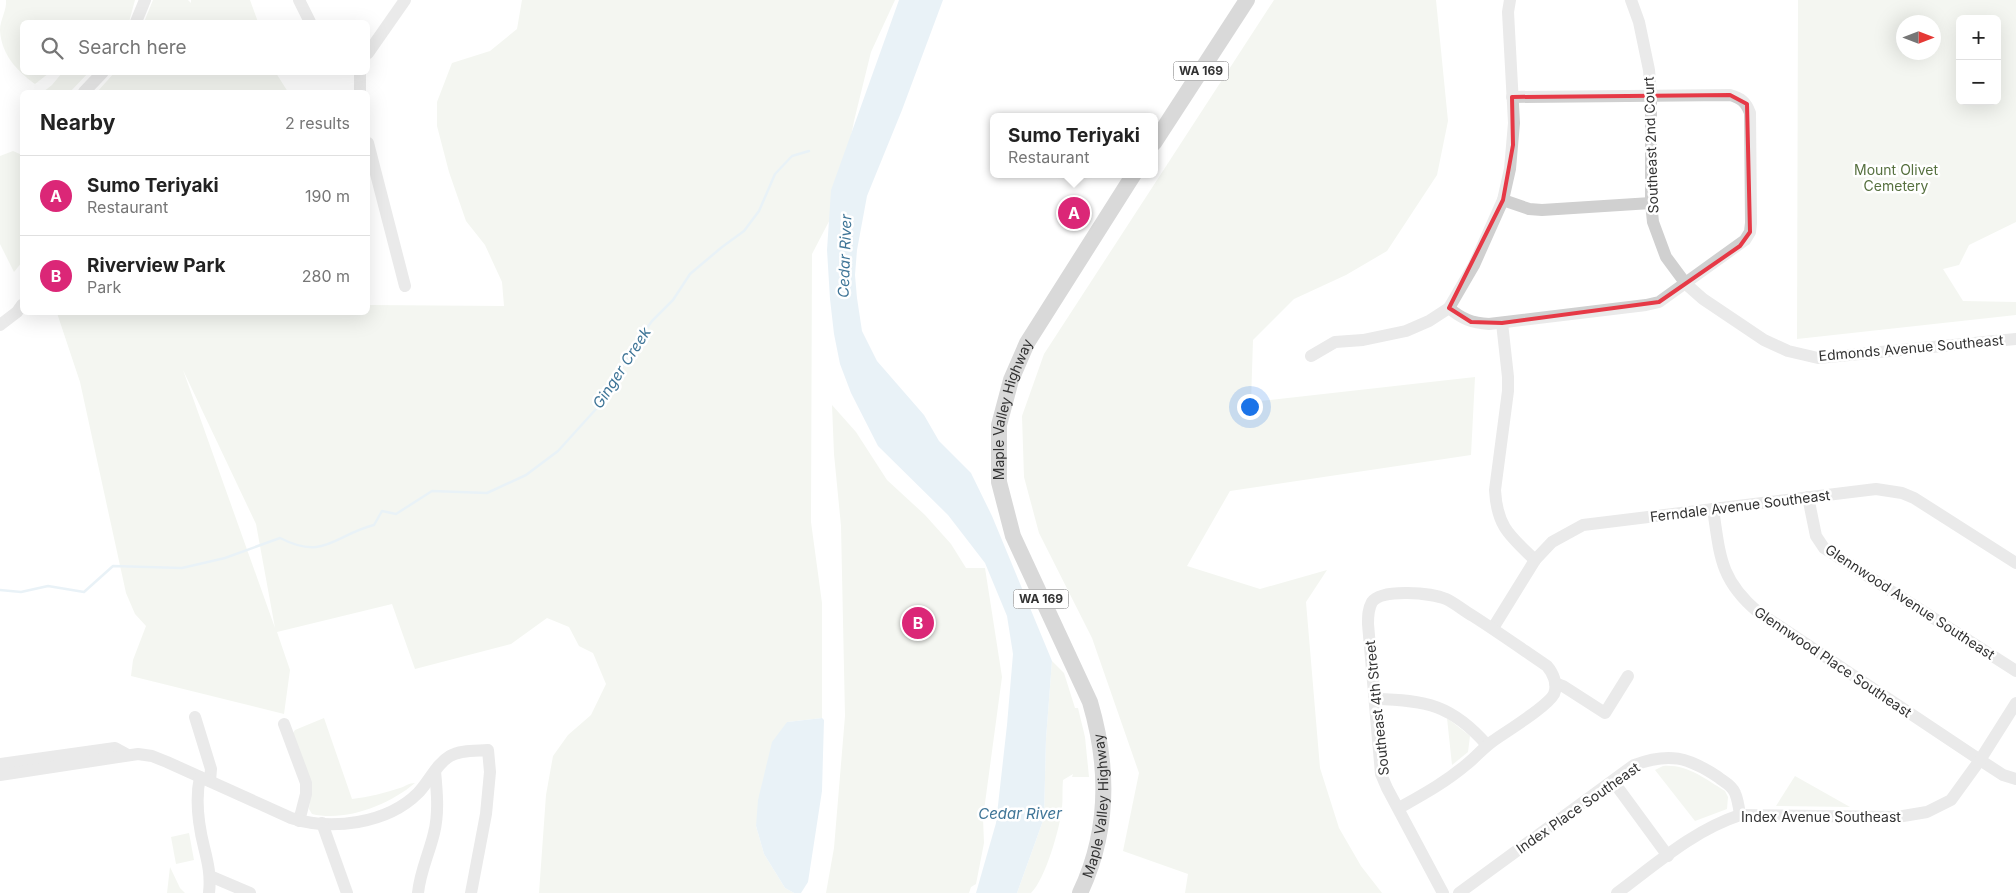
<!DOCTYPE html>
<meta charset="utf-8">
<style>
:root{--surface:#fff;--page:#f2f2f2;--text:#222;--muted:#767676;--line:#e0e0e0;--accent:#db2777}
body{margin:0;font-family:Inter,sans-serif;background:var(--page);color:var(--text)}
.controls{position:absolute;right:15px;top:15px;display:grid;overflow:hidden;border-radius:8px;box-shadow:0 5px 20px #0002}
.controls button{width:45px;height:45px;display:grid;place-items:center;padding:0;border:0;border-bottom:1px solid var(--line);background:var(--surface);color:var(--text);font:25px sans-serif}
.compass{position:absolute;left:1896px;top:15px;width:45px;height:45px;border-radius:50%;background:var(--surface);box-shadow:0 5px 20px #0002;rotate:90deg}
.you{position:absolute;left:1249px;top:406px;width:18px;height:18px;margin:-12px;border:4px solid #fff;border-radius:50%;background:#1a73e8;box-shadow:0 0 0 8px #1a73e833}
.badge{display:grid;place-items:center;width:32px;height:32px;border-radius:50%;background:var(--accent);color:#fff;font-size:16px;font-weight:700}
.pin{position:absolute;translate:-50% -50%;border:2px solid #fff;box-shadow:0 1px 5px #0006}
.popup{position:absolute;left:990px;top:113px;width:168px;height:65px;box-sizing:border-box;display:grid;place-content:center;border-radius:8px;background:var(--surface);filter:drop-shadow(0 1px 4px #0005);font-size:16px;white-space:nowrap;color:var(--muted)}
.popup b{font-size:19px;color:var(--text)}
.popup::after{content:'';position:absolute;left:50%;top:100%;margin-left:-10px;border:10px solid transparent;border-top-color:var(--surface)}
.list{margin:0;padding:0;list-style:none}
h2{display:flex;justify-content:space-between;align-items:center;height:65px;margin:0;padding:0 20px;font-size:21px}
h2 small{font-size:16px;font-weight:400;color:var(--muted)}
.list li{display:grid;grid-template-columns:32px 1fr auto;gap:15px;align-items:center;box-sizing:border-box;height:80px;padding:0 20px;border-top:1px solid var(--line)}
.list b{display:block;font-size:19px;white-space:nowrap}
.list p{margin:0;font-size:16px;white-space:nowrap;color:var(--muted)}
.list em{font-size:16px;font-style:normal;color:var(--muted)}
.icon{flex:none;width:28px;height:28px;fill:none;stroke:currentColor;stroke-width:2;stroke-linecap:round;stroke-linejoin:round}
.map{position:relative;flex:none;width:2016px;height:893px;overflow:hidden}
.search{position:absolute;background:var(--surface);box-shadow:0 5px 20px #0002;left:20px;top:20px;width:350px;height:55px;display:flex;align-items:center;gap:12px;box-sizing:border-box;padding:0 18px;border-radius:8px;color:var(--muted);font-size:19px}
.panel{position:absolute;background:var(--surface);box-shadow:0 5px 20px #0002;left:20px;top:90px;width:350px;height:225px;border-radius:8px}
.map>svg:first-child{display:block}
.green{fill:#e6ecdf;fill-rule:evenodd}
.water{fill:#cfe2ee}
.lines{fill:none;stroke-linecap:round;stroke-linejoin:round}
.stream{stroke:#cfe2ee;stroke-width:2.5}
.minor{stroke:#d0d0d0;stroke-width:12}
.major{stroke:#ababab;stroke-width:16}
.marked{fill:none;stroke:#e63946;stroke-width:4;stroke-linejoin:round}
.labels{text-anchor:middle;stroke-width:5;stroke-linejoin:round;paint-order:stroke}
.shield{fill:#fff;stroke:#707070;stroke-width:1}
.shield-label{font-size:12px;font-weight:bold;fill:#333}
.street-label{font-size:14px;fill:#333;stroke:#fff}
.park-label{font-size:14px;fill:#56703f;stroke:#fff}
.water-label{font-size:15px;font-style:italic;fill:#3f7597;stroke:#fff}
</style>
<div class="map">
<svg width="2016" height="893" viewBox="0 0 2016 893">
<rect width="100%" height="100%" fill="#fff"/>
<!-- green -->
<g class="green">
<path d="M 6,0 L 135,0 L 129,22 L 22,22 L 22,72 L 49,73 L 35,84 C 17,71 1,54 0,30 C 0,20 7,10 6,0 Z"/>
<polygon points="153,0 188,0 191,3 191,0 250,0 258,22 144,22"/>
<path d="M 522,0 L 895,0 L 871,52 L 854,121 L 838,204 L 812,254 L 811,522 L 822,603 L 822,718 L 787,722 L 756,826 L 764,854 L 785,888 L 794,893 L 539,893 L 546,795 L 553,756 L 568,735 L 591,715 L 606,684 L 593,653 L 579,646 L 569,627 L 547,618 L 511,644 L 415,669 L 392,604 L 277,632 L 290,670 L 284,714 L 131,676 L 133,660 L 146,626 L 135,614 L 126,593 L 80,382 L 57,313 L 368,312 L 368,305 L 504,306 L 502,282 L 485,245 L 466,221 L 449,172 L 437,126 L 437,102 L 452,63 L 490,51 L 517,29 ZM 183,370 L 256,524 L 275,628 Z"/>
<polygon points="1274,0 1436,0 1448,121 1437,175 1387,251 1346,275 1294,299 1253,340 1251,402 1475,377 1471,455 1230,491 1187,566 1260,589 1327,570 1306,602 1320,768 1339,828 1361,866 1382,893 1185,893 1188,874 1123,851 1139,773 1092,638 1039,533 1024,477 1022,416 1044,354"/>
<path d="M 1798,0 L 2016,0 L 2016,222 L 1969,245 L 1959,265 L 1943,269 L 1963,301 L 2016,302 L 2016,315 L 1797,339 ZM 1960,19 L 1997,19 L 1997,101 L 1960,101 ZM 1904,22 L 1934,22 L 1934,52 L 1904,52 Z"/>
<polygon points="115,72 276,73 288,92 97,92"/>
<polygon points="62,73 88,73 70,92 43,92 52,85"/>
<polygon points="13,151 22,155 22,262 14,272 0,244 0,156"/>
<polygon points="832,405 856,432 887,480 925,515 951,544 966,568 985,568 1002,677 983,818 984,843 976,884 971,887 969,893 826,893 834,848 845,716 841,526 834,454"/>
<path d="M 1052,661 L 1064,673 L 1075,708 L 1078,708 L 1085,737 L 1089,777 L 1072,777 L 1073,774 L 1063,780 C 1062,789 1063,799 1062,808 C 1060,828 1045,880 1031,893 L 1017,893 L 1044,818 L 1046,739 Z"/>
<path d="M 324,718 L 352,799 C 368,797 385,793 400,788 C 406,786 409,783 415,783 C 389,805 346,822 312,814 L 309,809 L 310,801 L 293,733 L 295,730 Z"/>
<polygon points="1447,718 1470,736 1468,752 1452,765"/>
<path d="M 1663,766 C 1687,764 1705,779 1725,791 L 1728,797 L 1727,809 L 1695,821 L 1655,770 Z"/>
<polygon points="1795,776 1850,807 1776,806"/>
<polygon points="189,833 194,860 176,864 171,837"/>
<polygon points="170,867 180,888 185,893 167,893"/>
</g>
<!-- water -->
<g class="water">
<polygon points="899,0 943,0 902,110 867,196 857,250 855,275 857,298 862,331 877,361 924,415 939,441 971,473 992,516 1052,661 1046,739 1044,818 1017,893 976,893 996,823 1007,725 1013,654 1007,616 985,563 948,515 878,446 851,393 840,364 834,334 830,299 827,250 831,190"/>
<polygon points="822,718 824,720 822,791 808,882 801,893 794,893 785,888 764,854 756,826 758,800 772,742 787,722"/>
</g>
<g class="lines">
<!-- stream -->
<path class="stream" d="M 0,590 L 21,592 L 48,586 L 84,592 L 113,566 L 182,568 L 225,558 L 280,538 C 325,561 334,535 374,525 L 382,511 L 396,514 L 432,491 L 487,493 L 526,475 L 558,451 L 606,398 L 631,350 L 652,321 L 673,300 L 690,274 L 722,247 L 744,231 L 759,211 L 775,174 L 792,156 L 809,151"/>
<!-- minor -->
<g class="minor">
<polyline points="299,0 310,22"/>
<polyline points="1631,0 1639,22 1649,70 1651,96 1651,203 1653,222 1666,257 1686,284 1703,299 1764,340 1788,351 1818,358 2016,339"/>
<polyline points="136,22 145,0"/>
<polyline points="368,53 405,0"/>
<polyline points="360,72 360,92"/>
<polyline points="84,92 103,72"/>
<polyline points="368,143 405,286"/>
<polyline points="1503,200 1529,209 1542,210 1651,203"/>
<polyline points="1449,308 1474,265 1503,200 1510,169 1514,123 1508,12 1510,0"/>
<path d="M 1502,323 L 1508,377 L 1508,391 L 1495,490 C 1497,527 1510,536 1535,560"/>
<polyline points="0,325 17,312 22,305"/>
<path d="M 1311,356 L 1335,342 L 1363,340 L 1406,331 L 1429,321 L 1449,308 C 1462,319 1472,323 1489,324 L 1646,305 L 1659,302 L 1745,240 L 1750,232 L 1751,223 L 1750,113 C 1746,102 1741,98 1730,95 L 1512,97"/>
<polyline points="1808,497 1816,536 1824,548 2016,671"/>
<path d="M 1713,509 C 1720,556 1720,580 1758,612 L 1980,760 L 2003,775 L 2016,779"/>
<polyline points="1493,628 1535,560 1552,542 1583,525 1876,489 1902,493 1914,498 2016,563"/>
<polyline points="1555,683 1563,686 1605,713 1628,676"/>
<path d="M 1375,699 C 1426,700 1452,705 1487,745"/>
<polyline points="195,717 211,769 210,781"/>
<polyline points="284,724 306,783 306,794 299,821"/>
<polyline points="0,764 115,748 126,754"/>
<path d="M 0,775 L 138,754 L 152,756 L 167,762 L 291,818 C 331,831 387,824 418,793 C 429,782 436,764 450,756 C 460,750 476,751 488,750 L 490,772 L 486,814 L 471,893"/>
<path d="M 200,777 C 195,800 198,823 204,847 C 208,863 211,876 209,893"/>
<polyline points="1613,781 1668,856"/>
<path d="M 1399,808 C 1422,795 1446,782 1467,764 C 1476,757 1483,748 1493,741 C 1507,731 1547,707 1554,694 C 1558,684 1553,673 1547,666 C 1522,649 1498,632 1473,616 C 1464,611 1455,603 1446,599 C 1432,593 1382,588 1372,602 C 1368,609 1368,616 1368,624 L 1381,774 L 1387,788 L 1443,893"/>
<polyline points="322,823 347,893"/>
<polyline points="210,876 250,893"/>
<path d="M 418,893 C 420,872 429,854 434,833 C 439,813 437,792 435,771"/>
<path d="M 1459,893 L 1634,765 C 1669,752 1688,757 1718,777 C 1724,782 1732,785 1735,793 C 1738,800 1739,808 1740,815"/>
<path d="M 1617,893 C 1656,864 1694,830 1740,815 L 1897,817 L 1927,812 L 1951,800 L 1980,760 L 2016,703"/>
</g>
<!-- major -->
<g class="major">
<polyline points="1154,143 1247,0"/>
<path id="s1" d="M 1080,893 C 1109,832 1109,766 1090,702 L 1013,536 L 999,482 L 999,425 L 1011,380 L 1027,343 L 1134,174"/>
</g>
</g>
<!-- marked area -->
<path d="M0 0H2016V893H0ZM 1730,95 L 1747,104 L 1750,232 L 1740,246 L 1659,302 L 1502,323 L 1471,322 L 1449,308 L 1503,200 L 1513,145 L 1512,97 Z" fill="#fff" fill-opacity=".55" fill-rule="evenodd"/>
<path class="marked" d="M 1730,95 L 1747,104 L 1750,232 L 1740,246 L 1659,302 L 1502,323 L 1471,322 L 1449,308 L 1503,200 L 1513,145 L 1512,97 Z"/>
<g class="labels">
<!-- shield labels -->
<g class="shield">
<rect x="1173.5" y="61.5" width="55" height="19" rx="4"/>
<rect x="1013.5" y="589.5" width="55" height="19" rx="4"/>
</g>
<g class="shield-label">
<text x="1201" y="75">WA 169</text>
<text x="1041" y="603">WA 169</text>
</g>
<!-- street labels -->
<g class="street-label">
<text transform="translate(1651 145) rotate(-92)" y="5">Southeast 2nd Court</text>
<text transform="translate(1911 348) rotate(-5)" y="5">Edmonds Avenue Southeast</text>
<text dy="5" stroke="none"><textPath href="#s1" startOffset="509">Maple Valley Highway</textPath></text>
<text transform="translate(1740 506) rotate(-7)" y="5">Ferndale Avenue Southeast</text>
<text transform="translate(1910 602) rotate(33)" y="5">Glennwood Avenue Southeast</text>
<text transform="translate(1833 662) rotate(34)" y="5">Glennwood Place Southeast</text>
<text transform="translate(1377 708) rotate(-96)" y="5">Southeast 4th Street</text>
<text dy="5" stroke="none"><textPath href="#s1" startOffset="90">Maple Valley Highway</textPath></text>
<text transform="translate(1578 808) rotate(-35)" y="5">Index Place Southeast</text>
<text x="1821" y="822">Index Avenue Southeast</text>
</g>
<!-- park labels -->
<g class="park-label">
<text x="1896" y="175">Mount Olivet<tspan x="1896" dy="16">Cemetery</tspan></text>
</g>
<!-- water labels -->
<g class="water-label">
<text transform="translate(845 256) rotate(-88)" y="5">Cedar River</text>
<text transform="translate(622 368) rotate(-57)" y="5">Ginger Creek</text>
<text x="1020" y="819">Cedar River</text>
</g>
</g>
</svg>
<div class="controls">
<button>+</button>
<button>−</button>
</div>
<svg class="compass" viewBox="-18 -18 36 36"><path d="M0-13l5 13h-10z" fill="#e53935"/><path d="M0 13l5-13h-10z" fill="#767676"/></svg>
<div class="you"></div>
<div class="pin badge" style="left:1074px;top:213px">A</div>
<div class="popup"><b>Sumo Teriyaki</b>Restaurant</div>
<div class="pin badge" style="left:918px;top:623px">B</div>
<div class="search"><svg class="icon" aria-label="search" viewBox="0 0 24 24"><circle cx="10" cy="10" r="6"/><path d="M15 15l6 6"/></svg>Search here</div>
<section class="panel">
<h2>Nearby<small>2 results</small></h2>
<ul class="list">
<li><span class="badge">A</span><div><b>Sumo Teriyaki</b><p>Restaurant</p></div><em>190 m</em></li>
<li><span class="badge">B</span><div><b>Riverview Park</b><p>Park</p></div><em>280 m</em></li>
</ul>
</section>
</div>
